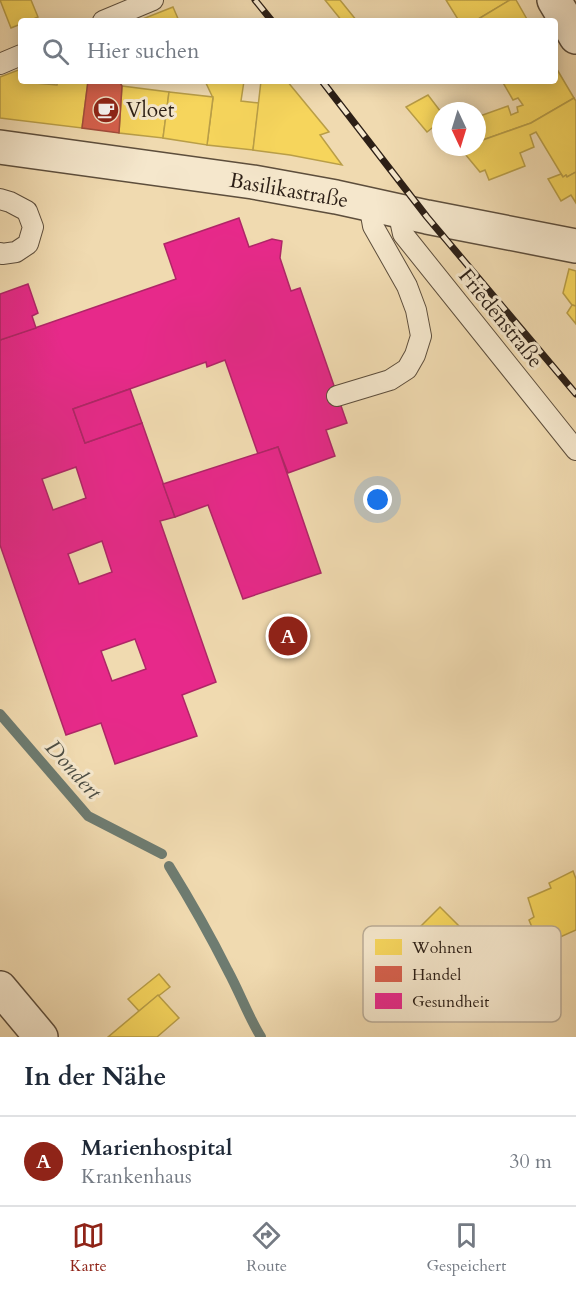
<!DOCTYPE html>
<html lang="de">
<meta charset="utf-8">
<style>
:root{--surface:#fff;--page:#f6f6f7;--text:#1f2937;--muted:#747a83;--line:#e0e1e3;--accent:#8f2418}
body{margin:0;font-family:Cardo,serif;background:var(--page);color:var(--text)}
.compass{position:absolute;left:432px;top:102px;width:54px;height:54px;border-radius:50%;background:var(--surface);box-shadow:0 3px 15px #0003;rotate:176deg}
.you{position:absolute;left:378px;top:500px;width:21px;height:21px;margin:-15px;border:4px solid #fff;border-radius:50%;background:#1a73e8;box-shadow:0 0 0 9px #1a73e833}
.badge{display:grid;place-items:center;width:39px;height:39px;border-radius:50%;background:var(--accent);color:#fff;font-size:20px;font-weight:700}
.pin{position:absolute;translate:-50% -50%;border:3px solid #fff;box-shadow:0 2px 6px #0006}
.list{margin:0;padding:0;list-style:none}
h2{display:flex;justify-content:space-between;align-items:center;height:78px;margin:0;padding:0 24px;font-size:26px}
h2 small{font-size:20px;font-weight:400;color:var(--muted)}
.list li{display:grid;grid-template-columns:39px 1fr auto;gap:18px;align-items:center;box-sizing:border-box;height:90px;padding:0 24px;border-top:2px solid var(--line)}
.list b{display:block;font-size:22px;white-space:nowrap}
.list p{margin:0;font-size:20px;white-space:nowrap;color:var(--muted)}
.list em{font-size:20px;font-style:normal;color:var(--muted)}
.icon{flex:none;width:33px;height:33px;fill:none;stroke:currentColor;stroke-width:2;stroke-linecap:round;stroke-linejoin:round}
.map{position:relative;flex:none;width:576px;height:1037px;overflow:hidden}
.search{position:absolute;background:var(--surface);box-shadow:0 3px 15px #0003;left:18px;right:18px;top:18px;height:66px;display:flex;align-items:center;gap:15px;box-sizing:border-box;padding:0 21px;border-radius:6px;color:var(--muted);font-size:22px}
.sheet{height:168px;background:var(--surface)}
nav{display:flex;justify-content:space-around;align-items:center;box-sizing:border-box;height:84px;border-top:2px solid var(--line);background:var(--surface);font-size:16px;color:var(--muted)}
nav a{display:grid;justify-items:center;gap:3px}
nav .on{color:var(--accent)}
.map>svg:first-child{display:block}
.homes{fill:#f6d55c;stroke:#b99e47;stroke-width:1.5}
.shops{fill:#d6604d;stroke:#a34c3c;stroke-width:1.5}
.health{fill:#e7298a;stroke:#af2667;stroke-width:1.5;fill-rule:evenodd}
.lines{fill:none;stroke-linecap:round;stroke-linejoin:round}
.stream{stroke:#6e7c71;stroke-width:10}
.lane-casing{stroke:#5d4e3c;stroke-width:22}
.street-casing{stroke:#5d4e3c;stroke-width:36}
.lane{stroke:#f5e7cc;stroke-width:20}
.street{stroke:#f5e7cc;stroke-width:33}
.rail-casing{stroke:#2c1f16;stroke-width:7}
.rail{stroke:#f5e7cc;stroke-width:4.5;stroke-dasharray:14;stroke-linecap:butt}
.labels{text-anchor:middle;stroke-width:6;stroke-linejoin:round;paint-order:stroke}
.poi-label{font-size:21px;fill:#2c1f16;stroke:#f5e7cc;text-anchor:start}
.street-label{font-size:21px;fill:#2c1f16;stroke:#f5e7cc}
.water-label{font-size:22px;font-style:italic;fill:#4d4e44;stroke:#f5e7cc}
.key{fill:#f5e7cc;stroke:#b9ab95;stroke-width:1.5}
.key-label{font-size:16px;fill:#2c1f16}
</style>
<div class="map">
<svg width="576" height="1037" viewBox="0 0 576 1037">
<rect width="100%" height="100%" fill="#f0dab0"/>
<filter id="stains"><feTurbulence type="fractalNoise" baseFrequency=".00333" numOctaves="4"/><feColorMatrix values="0 0 0 0 .2 0 0 0 0 .09 0 0 0 0 .02 0 0 0 .5 -.17"/></filter>
<radialGradient id="worn" r=".72"><stop offset=".6" stop-color="#630" stop-opacity="0"/><stop offset="1" stop-color="#630" stop-opacity=".3"/></radialGradient>
<!-- homes -->
<g class="homes">
<polygon points="0,0 31,0 38,17 29,21 21,21 21,24 11,28"/>
<polygon points="325,0 340,0 357,21 342,21"/>
<polygon points="446,0 510,0 475,21 459,21"/>
<polygon points="510,0 516,0 528,21 475,21"/>
<polygon points="173,7 179,21 140,21 140,20"/>
<polygon points="555,66 574,98 531,123 477,142 477,117 508,106 511,115 518,112 517,107 523,105 518,98 513,100 502,81 555,81"/>
<polygon points="21,69 21,81 34,81 35,83 57,85 58,81 88,81 82,128 0,118 0,77"/>
<polygon points="205,81 244,81 241,101 259,103 253,150 207,145 213,98"/>
<polygon points="261,81 287,81 329,132 320,135 342,165 290,155 253,150"/>
<polygon points="122,86 169,92 163,138 119,133"/>
<polygon points="169,92 213,97 207,145 163,138"/>
<polygon points="428,95 441,112 441,121 427,132 406,107"/>
<polygon points="574,98 576,101 576,172 567,177 566,175 563,177 536,132 530,135 534,147 520,153 525,166 489,180 485,170 480,172 460,148 477,147 477,142 531,123"/>
<polygon points="576,172 576,203 571,195 561,201 548,179 561,174 563,177 566,175 567,177"/>
<polygon points="569,269 576,271 576,306 572,305 563,293"/>
<polygon points="572,305 576,306 576,324 567,313"/>
<polygon points="573,871 576,879 576,930 540,946 529,920 534,917 528,898 551,888 549,883"/>
<polygon points="440,907 506,973 482,997 417,930"/>
<polygon points="159,974 170,987 139,1011 128,999"/>
<polygon points="158,995 179,1018 157,1037 108,1037"/>
</g>
<!-- shops -->
<polygon class="shops" points="88,81 119,81 122,86 119,133 82,128"/>
<!-- health -->
<g class="health">
<path d="M 239,218 L 249,247 L 272,239 L 282,241 L 280,258 L 291,291 L 300,288 L 347,423 L 326,430 L 335,456 L 288,473 L 278,447 L 258,454 L 225,360 L 207,367 L 206,362 L 73,409 L 85,443 L 142,423 L 175,517 L 160,521 L 216,682 L 182,695 L 197,736 L 115,764 L 101,723 L 66,735 L 0,545 L 0,340 L 176,279 L 164,244 ZM 76,467 L 86,498 L 53,510 L 42,479 ZM 102,541 L 112,572 L 79,584 L 68,554 ZM 135,639 L 146,669 L 112,681 L 101,651 Z"/>
<polygon points="28,284 38,313 32,316 36,328 0,340 0,294"/>
<polygon points="130,389 142,423 85,443 73,409"/>
<polygon points="278,447 321,573 243,599 208,505 175,517 163,484"/>
</g>
<g class="lines">
<!-- stream -->
<g class="stream">
<polyline points="0,714 88,816 162,854"/>
<path d="M 169,866 C 190,900 210,935 228,971 C 240,993 248,1016 261,1037"/>
</g>
<defs>
<g id="lane">
<polyline points="103,21 153,0"/>
<polyline points="0,64 21,55"/>
<polyline points="0,199 10,202 27,211 33,227 28,244 16,252 2,254 0,253"/>
<polyline points="398,211 403,234 576,450"/>
<polyline points="337,396 390,380 407,369 415,355 421,336 416,310 407,286 373,226 369,204"/>
</g>
<g id="street">
<polyline points="554,0 576,37"/>
<polyline points="0,147 253,182 336,197 427,217 576,246"/>
<polyline points="0,988 41,1037"/>
</g>
</defs>
<!-- lane casing -->
<use href="#lane" class="lane-casing"/>
<!-- street casing -->
<use href="#street" class="street-casing"/>
<!-- lane -->
<use href="#lane" class="lane"/>
<!-- street -->
<use href="#street" class="street"/>
<defs>
<g id="rail">
<polyline points="255,0 272,21"/>
<polyline points="322,81 427,217 576,394"/>
</g>
</defs>
<!-- rail casing -->
<use href="#rail" class="rail-casing"/>
<!-- rail -->
<use href="#rail" class="rail"/>
</g>
<!-- icons -->
<defs>
<symbol id="cafe-disc" viewBox="-11 -11 22 22"><circle r="9.5" fill="#8f2418" stroke="#f5e7cc"/><path d="M-5.5-4.5H6V0H3Q3 3.5 0 3.5H-2.5Q-5.5 3.5-5.5 0ZM3-3.2v2h1.7v-2ZM-6 4.5H4V6H-6Z" fill="#fff"/></symbol>
</defs>
<g fill-rule="evenodd">
<use href="#cafe-disc" x="91" y="95" width="30" height="30"/>
</g>
<g class="labels">
<!-- poi labels -->
<g class="poi-label">
<text x="126" y="117">Vloet</text>
</g>
<!-- street labels -->
<g class="street-label">
<text transform="translate(289 190) rotate(10)" y="7">Basilikastraße</text>
<text transform="translate(501 318) rotate(51)" y="7">Friedenstraße</text>
</g>
<!-- water labels -->
<g class="water-label">
<text transform="translate(74 769) rotate(48)" y="8">Dondert</text>
</g>
</g>
<!-- legend -->
<rect x="363" y="926" width="198" height="96" rx="9" class="key"/>
<rect x="375" y="939" width="27" height="16" fill="#f6d55c"/>
<rect x="375" y="966" width="27" height="16" fill="#d6604d"/>
<rect x="375" y="993" width="27" height="16" fill="#e7298a"/>
<g class="key-label">
<text x="412" y="953">Wohnen</text>
<text x="412" y="980">Handel</text>
<text x="412" y="1007">Gesundheit</text>
</g>
<rect width="100%" height="100%" filter="url(#stains)"/>
<rect width="100%" height="100%" fill="url(#worn)"/>
</svg>
<svg class="compass" viewBox="-18 -18 36 36"><path d="M0-13l5 13h-10z" fill="#e53935"/><path d="M0 13l5-13h-10z" fill="#747a83"/></svg>
<div class="you"></div>
<div class="pin badge" style="left:288px;top:636px">A</div>
<div class="search"><svg class="icon" aria-label="search" viewBox="0 0 24 24"><circle cx="10" cy="10" r="6"/><path d="M15 15l6 6"/></svg>Hier suchen</div>
</div>
<section class="sheet">
<h2>In der Nähe<small></small></h2>
<ul class="list">
<li><span class="badge">A</span><div><b>Marienhospital</b><p>Krankenhaus</p></div><em>30 m</em></li>
</ul>
</section>
<nav>
<a class="on"><svg class="icon" aria-label="map" viewBox="0 0 24 24"><path d="M3 6l6-2 6 2 6-2v14l-6 2-6-2-6 2zM9 4v14M15 6v14"/></svg>Karte</a>
<a><svg class="icon" aria-label="directions" viewBox="0 0 24 24"><path d="M12 3l9 9-9 9-9-9zM9 14v-3h6M13 9l2 2-2 2"/></svg>Route</a>
<a><svg class="icon" aria-label="saved" viewBox="0 0 24 24"><path d="M7 4h10v16l-5-4-5 4z"/></svg>Gespeichert</a>
</nav>
